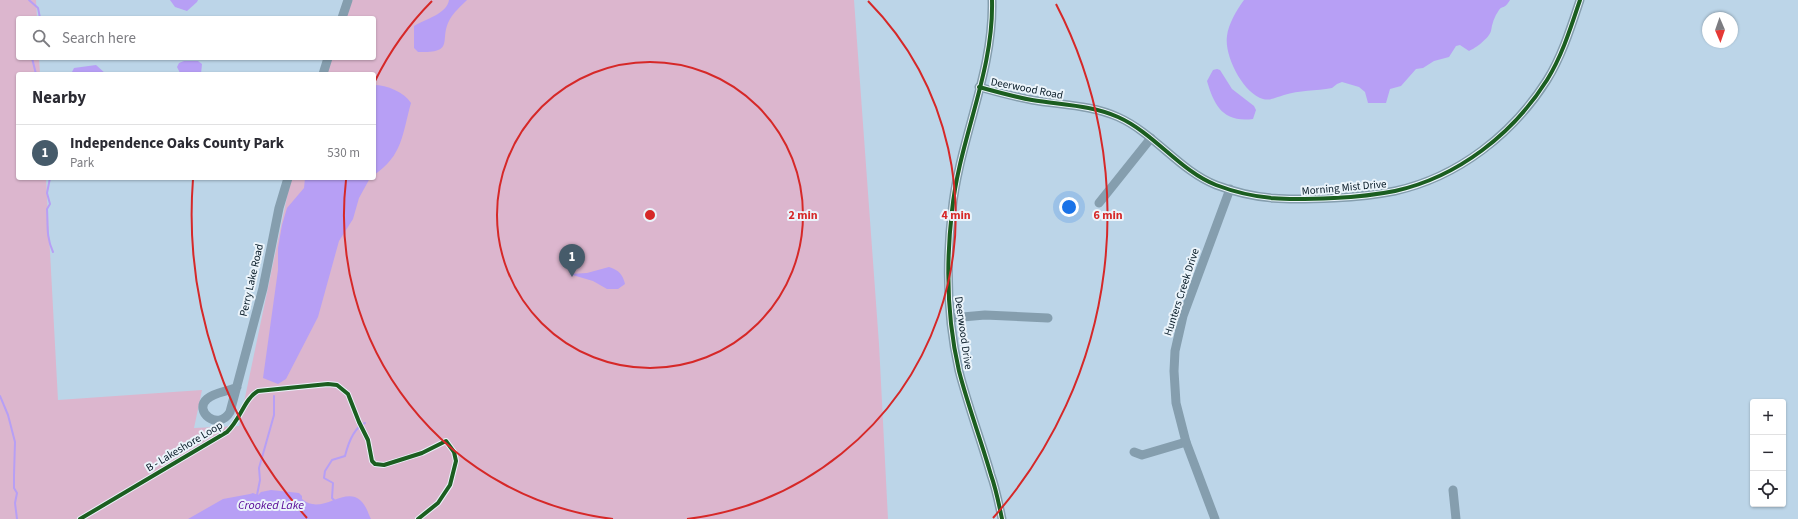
<!DOCTYPE html>
<meta charset="utf-8">
<style>
:root{--surface:#fff;--page:#f2f2f3;--text:#2b2b33;--muted:#7c7c81;--line:#e1e1e2;--accent:#465b6a}
body{margin:0;font-family:"Source Sans 3",sans-serif;background:var(--page);color:var(--text)}
.controls{position:absolute;right:12px;bottom:12px;display:grid;overflow:hidden;border-radius:4px;box-shadow:0 1px 3px #0004}
.controls button{width:36px;height:36px;display:grid;place-items:center;padding:0;border:0;border-bottom:1px solid var(--line);background:var(--surface);color:var(--text);font:20px sans-serif}
.compass{position:absolute;left:1702px;top:12px;width:36px;height:36px;border-radius:50%;background:var(--surface);box-shadow:0 1px 3px #0004;rotate:178deg}
.you{position:absolute;left:1069px;top:207px;width:14px;height:14px;margin:-10px;border:3px solid #fff;border-radius:50%;background:#1a73e8;box-shadow:0 0 0 6px #1a73e833}
.badge{display:grid;place-items:center;width:26px;height:26px;border-radius:50%;background:var(--accent);color:#fff;font-size:13px;font-weight:700}
.pin{position:absolute;translate:-50% -33px;filter:drop-shadow(0 1px 2px #0008)}
.pin::after{content:'';position:absolute;top:21px;width:14px;height:12px;background:inherit;clip-path:polygon(0 0,100% 0,50% 100%)}
.list{margin:0;padding:0;list-style:none}
h2{display:flex;justify-content:space-between;align-items:center;height:52px;margin:0;padding:0 16px;font-size:17px}
h2 small{font-size:13px;font-weight:400;color:var(--muted)}
.list li{display:grid;grid-template-columns:26px 1fr auto;gap:12px;align-items:center;box-sizing:border-box;height:56px;padding:0 16px;border-top:1px solid var(--line)}
.list b{display:block;font-size:15px;white-space:nowrap}
.list p{margin:0;font-size:13px;white-space:nowrap;color:var(--muted)}
.list em{font-size:13px;font-style:normal;color:var(--muted)}
.icon{flex:none;width:22px;height:22px;fill:none;stroke:currentColor;stroke-width:2;stroke-linecap:round;stroke-linejoin:round}
.map{position:relative;flex:none;width:1798px;height:519px;overflow:hidden}
.search{position:absolute;background:var(--surface);box-shadow:0 1px 3px #0004;left:16px;top:16px;width:360px;height:44px;display:flex;align-items:center;gap:10px;box-sizing:border-box;padding:0 14px;border-radius:4px;color:var(--muted);font-size:15px}
.panel{position:absolute;background:var(--surface);box-shadow:0 1px 3px #0004;left:16px;top:72px;width:360px;height:108px;border-radius:4px}
.map>svg:first-child{display:block}
.green{fill:#dcb6ce}
.water{fill:#b79ff5}
.lines{fill:none;stroke-linecap:round;stroke-linejoin:round}
.stream{stroke:#b79ff5;stroke-width:2}
.minor{stroke:#859eae;stroke-width:9}
.cycleway-casing{stroke:#ebf4fb;stroke-width:6}
.cycleway{stroke:#1b5e20;stroke-width:4}
.ring{fill:none;stroke:#d62828;stroke-width:2}
.labels{text-anchor:middle;stroke-width:4;stroke-linejoin:round;paint-order:stroke}
.street-label{font-size:11px;fill:#071a26;stroke:#ebf4fb}
.water-label{font-size:12px;font-style:italic;fill:#550495;stroke:#ebf4fb}
.centre{fill:#d62828;stroke:#ebf4fb;stroke-width:2}
.ring-label{font-size:12px;text-anchor:middle;font-weight:bold;fill:#d62828;stroke:#ebf4fb;stroke-width:4;stroke-linejoin:round;paint-order:stroke}
</style>
<div class="map">
<svg width="1798" height="519" viewBox="0 0 1798 519">
<rect width="100%" height="100%" fill="#bcd5e8"/>
<!-- green -->
<polygon class="green" points="0,0 36,0 37,18 18,18 18,58 39,58 40,74 18,74 18,178 46,178 58,400 202,390 194,428 239,426 291,178 374,178 374,74 324,74 329,58 374,58 374,18 342,18 348,0 854,0 879,344 888,519 0,519"/>
<!-- water -->
<g class="water">
<polygon points="170,0 198,0 197,2 187,11 175,7"/>
<path d="M 449,0 L 467,0 C 461,6 454,12 450,19 C 438,40 457,53 418,52 L 414,48 L 414,26 C 425,19 447,14 449,0 Z"/>
<path d="M 1244,0 L 1510,0 C 1504,10 1503,5 1499,10 C 1494,17 1492,24 1491,31 C 1489,38 1476,48 1469,51 L 1460,45 L 1456,46 L 1449,57 L 1434,61 L 1423,68 L 1416,69 L 1401,86 L 1390,89 L 1386,103 L 1368,103 L 1365,92 L 1359,87 L 1342,82 L 1337,84 L 1332,88 C 1316,91 1299,90 1284,95 C 1277,97 1270,101 1263,99 C 1243,93 1224,56 1227,36 C 1228,25 1237,9 1244,0 Z"/>
<polygon points="184,61 198,61 202,64 201,74 180,73 177,67 179,63"/>
<polygon points="96,65 106,74 71,74 74,68"/>
<path d="M 1217,69 L 1220,70 L 1232,89 L 1254,106 L 1256,110 L 1253,119 C 1223,123 1214,105 1207,81 L 1213,70 Z"/>
<path d="M 374,85 C 387,85 404,92 411,103 C 402,135 403,155 374,175 Z"/>
<polygon points="305,178 370,178 359,198 353,219 339,241 318,317 286,379 278,384 263,378 278,270 278,248 282,225 287,208 304,188"/>
<path d="M 609,267 C 619,270 623,275 625,284 L 618,289 L 607,289 L 593,281 L 569,274 L 587,273 Z"/>
<path d="M 271,490 L 299,493 L 302,496 L 302,499 C 321,516 344,486 360,500 C 366,505 368,513 371,519 L 188,519 L 223,499 L 250,494 L 253,493 L 258,495 L 261,492 Z"/>
</g>
<g class="lines">
<!-- stream -->
<g class="stream">
<polyline points="29,0 38,8 40,18"/>
<polyline points="32,58 36,74"/>
<path d="M 50,178 L 47,193 L 50,204 L 47,209 C 48,225 46,237 53,252"/>
<polyline points="0,396 8,415 15,442 14,475 14,488 17,493 15,503 17,519"/>
<polyline points="257,495 260,480 259,468 274,415 274,396"/>
<path d="M 334,500 L 332,498 L 333,483 L 324,478 L 325,471 L 332,460 L 345,456 C 348,444 353,428 365,423"/>
</g>
<!-- minor -->
<g class="minor">
<path d="M 992,0 C 994,72 959,140 952,211 C 946,263 947,319 959,371 C 968,406 981,440 991,475 C 996,489 999,504 1002,519"/>
<polyline points="342,18 348,0"/>
<polyline points="323,74 328,58"/>
<path d="M 979,87 C 997,92 1015,97 1032,100 C 1061,105 1091,105 1118,117 C 1154,133 1180,171 1216,185 C 1258,201 1289,200 1334,198 C 1354,197 1375,195 1395,191 C 1458,177 1513,134 1547,80 C 1562,56 1571,27 1580,0"/>
<polyline points="1099,203 1151,138"/>
<polyline points="951,318 985,315 1048,318"/>
<path d="M 237,387 C 227,392 215,392 207,399 C 193,411 218,432 230,412 L 263,288 L 279,208 L 288,178"/>
<polyline points="1134,452 1142,455 1186,442"/>
<polyline points="1453,490 1456,519"/>
<polyline points="1215,519 1186,442 1176,403 1174,371 1175,351 1183,316 1230,189"/>
</g>
<defs>
<g id="cycleway">
<path d="M 992,0 C 994,72 959,140 952,211 C 946,263 947,319 959,371 C 968,406 981,440 991,475 C 996,489 999,504 1002,519"/>
<path d="M 979,87 C 997,92 1015,97 1032,100 C 1061,105 1091,105 1118,117 C 1154,133 1180,171 1216,185 C 1258,201 1289,200 1334,198 C 1354,197 1375,195 1395,191 C 1458,177 1513,134 1547,80 C 1562,56 1571,27 1580,0"/>
<path d="M 80,519 L 227,432 C 241,419 244,399 258,391 L 328,384 L 337,385 L 348,394 L 359,422 L 368,440 L 372,461 L 375,464 L 384,465 L 422,453 L 446,441 L 454,452 L 456,461 L 450,485 L 438,503 L 418,519"/>
</g>
</defs>
<!-- cycleway casing -->
<use href="#cycleway" class="cycleway-casing"/>
<!-- cycleway -->
<use href="#cycleway" class="cycleway"/>
</g>
<!-- distance rings -->
<g class="ring">
<circle cx="650" cy="215" r="153"/>
<path d="M613 519A306 306 0 0 1 346 180M375 81A306 306 0 0 1 432 1M868 1A306 306 0 0 1 687 519"/>
<path d="M307 518A458 458 0 0 1 193 179M1056 4A458 458 0 0 1 993 518"/>
</g>
<g class="labels">
<!-- street labels -->
<g class="street-label">
<text transform="translate(1027 88) rotate(11)" y="4">Deerwood Road</text>
<text transform="translate(1344 187) rotate(-5)" y="4">Morning Mist Drive</text>
<text transform="translate(251 280) rotate(-77)" y="4">Perry Lake Road</text>
<text transform="translate(1181 292) rotate(-72)" y="4">Hunters Creek Drive</text>
<text transform="translate(964 333) rotate(82)" y="4">Deerwood Drive</text>
<text transform="translate(184 446) rotate(-31)" y="4">B - Lakeshore Loop</text>
</g>
<!-- water labels -->
<g class="water-label">
<text x="271" y="509">Crooked Lake</text>
</g>
</g>
<circle cx="650" cy="215" r="6" class="centre"/>
<g class="ring-label">
<text x="803" y="219">2 min</text>
<text x="956" y="219">4 min</text>
<text x="1108" y="219">6 min</text>
</g>
</svg>
<div class="controls">
<button>+</button>
<button>−</button>
<button><svg class="icon" aria-label="locate" viewBox="0 0 24 24"><circle cx="12" cy="12" r="6"/><path d="M12 2v4M12 18v4M2 12h4M18 12h4"/></svg></button>
</div>
<svg class="compass" viewBox="-18 -18 36 36"><path d="M0-13l5 13h-10z" fill="#e53935"/><path d="M0 13l5-13h-10z" fill="#7c7c81"/></svg>
<div class="you"></div>
<div class="pin badge" style="left:572px;top:277px">1</div>
<div class="search"><svg class="icon" aria-label="search" viewBox="0 0 24 24"><circle cx="10" cy="10" r="6"/><path d="M15 15l6 6"/></svg>Search here</div>
<section class="panel">
<h2>Nearby<small></small></h2>
<ul class="list">
<li><span class="badge">1</span><div><b>Independence Oaks County Park</b><p>Park</p></div><em>530 m</em></li>
</ul>
</section>
</div>
